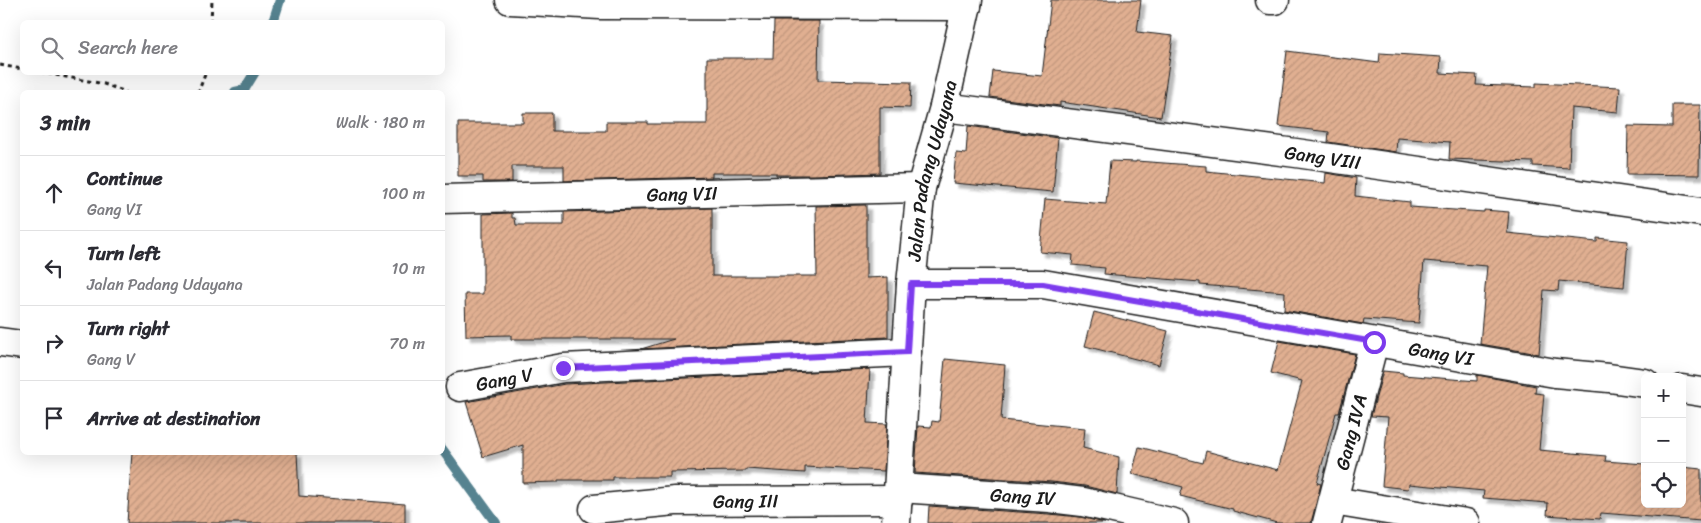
<!DOCTYPE html>
<meta charset="utf-8">
<style>
:root{--surface:#fff;--page:#f2f2f3;--text:#2b2b33;--muted:#7c7c81;--line:#e1e1e2}
body{margin:0;font-family:Sriracha,sans-serif;background:var(--page);color:var(--text)}
.controls{position:absolute;right:15px;bottom:15px;display:grid;overflow:hidden;border-radius:8px;box-shadow:0 5px 20px #0002}
.controls button{width:45px;height:45px;display:grid;place-items:center;padding:0;border:0;border-bottom:1px solid var(--line);background:var(--surface);color:var(--text);font:25px sans-serif}
.stop{position:absolute;width:15px;height:15px;margin:-11px;border:4px solid #7c3aed;border-radius:50%;background:#fff}
.stop.end{background:#7c3aed;border-color:#fff;box-shadow:0 1px 5px #0008}
.list{margin:0;padding:0;list-style:none}
h2{display:flex;justify-content:space-between;align-items:center;height:65px;margin:0;padding:0 20px;font-size:21px}
h2 small{font-size:16px;font-weight:400;color:var(--muted)}
.list li{display:grid;grid-template-columns:32px 1fr auto;gap:15px;align-items:center;box-sizing:border-box;height:75px;padding:0 20px;border-top:1px solid var(--line)}
.list b{display:block;font-size:19px;white-space:nowrap}
.list p{margin:0;font-size:16px;white-space:nowrap;color:var(--muted)}
.list em{font-size:16px;font-style:normal;color:var(--muted)}
.icon{flex:none;width:28px;height:28px;fill:none;stroke:currentColor;stroke-width:2;stroke-linecap:round;stroke-linejoin:round}
.map{position:relative;flex:none;width:1701px;height:523px;overflow:hidden}
.search{position:absolute;background:var(--surface);box-shadow:0 5px 20px #0002;left:20px;top:20px;width:425px;height:55px;display:flex;align-items:center;gap:12px;box-sizing:border-box;padding:0 18px;border-radius:8px;color:var(--muted);font-size:19px}
.panel{position:absolute;background:var(--surface);box-shadow:0 5px 20px #0002;left:20px;top:90px;width:425px;height:365px;border-radius:8px}
.map>svg:first-child{display:block}
.lines{fill:none;stroke-linecap:round;stroke-linejoin:round}
.stream{stroke:#578390;stroke-width:10}
.building{fill:url(#building-hatch);stroke:#1c1c1c;filter:url(#shadow)}
.minor-casing{stroke:#1c1c1c;stroke-width:31}
.path{stroke:#1c1c1c;stroke-width:3;stroke-dasharray:4 4;stroke-linecap:butt}
.minor{stroke:#fff;stroke-width:28}
.route{stroke:#7c3aed;stroke-width:6}
.labels{text-anchor:middle;stroke-width:5;stroke-linejoin:round;paint-order:stroke}
.street-label{font-size:19px;fill:#1c1c1c;stroke:#fff}
</style>
<div class="map">
<svg width="1701" height="523" viewBox="0 0 1701 523">
<defs>
<pattern id="building-hatch" width="6" height="6" patternUnits="userSpaceOnUse" patternTransform="scale(1.25)"><rect width="6" height="6" fill="#e0af91"/><path d="M-1 1l2-2M0 6l6-6M5 7l2-2" fill="none" stroke="#c0967c"/></pattern>
<filter id="shadow"><feDropShadow dx="4.5" dy="4.5" stdDeviation="1" flood-color="#0004"/></filter>
</defs>
<rect width="100%" height="100%" fill="#fff"/>
<filter id="ink" filterUnits="userSpaceOnUse"><feTurbulence type="fractalNoise" baseFrequency=".02" numOctaves="2"/><feDisplacementMap in="SourceGraphic" scale="10" xChannelSelector="R" yChannelSelector="G"/><feConvolveMatrix kernelMatrix="1 2 1 2 8 2 1 2 1" color-interpolation-filters="sRGB"/></filter>
<g filter="url(#ink)">
<g class="lines">
<!-- stream -->
<g class="stream">
<polyline points="273,22 280,0"/>
<polyline points="235,92 244,90 255,72"/>
<polyline points="442,449 496,523"/>
</g>
</g>
<!-- building -->
<g class="building">
<polygon points="1051,0 1141,0 1137,32 1173,36 1161,117 1060,102 1060,106 990,97 993,71 1042,76"/>
<polygon points="774,21 819,21 818,80 911,82 910,108 880,107 880,173 816,175 776,175 776,173 712,173 712,177 564,181 564,166 512,166 512,182 483,182 483,176 458,176 458,123 523,123 523,113 552,113 552,131 606,131 606,122 648,122 648,124 707,124 707,58 773,58"/>
<polygon points="1287,51 1379,63 1380,53 1441,57 1440,73 1477,75 1476,85 1536,87 1536,83 1620,87 1618,112 1571,108 1569,168 1533,166 1533,162 1449,159 1450,142 1397,138 1396,152 1328,142 1329,132 1278,126"/>
<polygon points="1672,105 1700,105 1699,175 1627,174 1628,126 1672,127"/>
<polygon points="968,126 1058,138 1053,192 953,183 956,153 966,154"/>
<polygon points="1110,161 1136,162 1136,161 1206,166 1206,171 1325,183 1326,173 1356,178 1355,196 1410,202 1410,207 1484,212 1484,210 1509,212 1507,233 1597,242 1597,238 1628,241 1624,287 1559,281 1558,291 1544,290 1539,354 1480,344 1487,266 1424,261 1419,323 1364,319 1363,324 1284,310 1285,292 1200,285 1200,282 1104,274 1105,268 1072,265 1073,255 1040,252 1045,199 1106,204"/>
<polygon points="866,205 866,278 888,277 888,337 641,349 674,339 511,339 511,335 466,336 465,294 483,294 483,214 512,213 512,218 515,218 516,225 564,225 564,212 712,208 712,276 817,276 816,206"/>
<polygon points="1094,312 1168,331 1159,365 1085,346"/>
<polygon points="1279,341 1355,354 1339,413 1336,413 1317,483 1321,484 1311,523 1277,523 1233,511 1233,509 1180,496 1183,487 1132,474 1139,447 1203,463 1206,451 1278,470 1302,381 1271,373"/>
<polygon points="945,359 1005,365 1001,420 1085,428 1083,448 1119,457 1117,494 1085,486 1052,482 915,473 918,426 931,427 932,421 939,422"/>
<polygon points="870,369 867,423 887,424 884,471 805,467 805,473 746,469 746,471 670,472 670,477 613,477 613,480 558,480 558,482 523,483 523,445 483,457 466,402 565,384"/>
<polygon points="1383,371 1403,373 1403,375 1477,381 1477,375 1536,386 1535,393 1544,394 1539,450 1606,456 1605,461 1645,464 1645,504 1682,504 1682,467 1701,469 1701,521 1601,513 1600,519 1547,515 1548,503 1483,498 1484,491 1409,484 1408,489 1382,486 1388,417 1371,416"/>
<polygon points="132,452 297,452 299,496 405,504 405,523 127,523"/>
<polygon points="929,506 1049,514 1080,517 1105,523 928,523"/>
</g>
<g class="lines">
<defs>
<g id="minor">
<polyline points="510,0 600,5 967,6"/>
<polyline points="1270,0 1275,0"/>
<path id="s1" d="M 944,107 L 1296,153 L 1701,212"/>
<path id="s2" d="M 442,199 L 921,188"/>
<path id="s3" d="M 911,284 L 1043,284 L 1555,373 L 1609,378 L 1645,383"/>
<polyline points="0,342 22,345"/>
<path id="s4" d="M 460,387 L 563,368 L 907,352"/>
<polyline points="1682,389 1701,392"/>
<path id="s5" d="M 899,488 L 1050,498 L 1083,502 L 1174,523"/>
<polyline points="1333,501 1466,523"/>
<path id="s6" d="M 594,509 L 675,501 L 898,500"/>
<path id="s7" d="M 896,523 L 911,284 L 921,188 L 944,107 L 968,0"/>
<path id="s8" d="M 1327,523 L 1374,342"/>
</g>
</defs>
<!-- minor casing -->
<use href="#minor" class="minor-casing"/>
<!-- path -->
<g class="path">
<polyline points="211,22 212,0"/>
<polyline points="0,65 22,69"/>
<polyline points="40,72 104,84 126,92"/>
<polyline points="196,92 199,90 206,72"/>
</g>
<!-- minor -->
<use href="#minor" class="minor"/>
</g>
</g>
<g class="lines" filter="url(#ink)">
<!-- route -->
<polyline class="route" points="563,368 907,352 911,284 1043,284 1374,342"/>
</g>
<g class="labels">
<!-- street labels -->
<g class="street-label">
<text dy="7" stroke="none"><textPath href="#s1" startOffset="382">Gang VIII</textPath></text>
<text dy="7" stroke="none"><textPath href="#s7" startOffset="355">Jalan Padang Udayana</textPath></text>
<text dy="7" stroke="none"><textPath href="#s2" startOffset="240">Gang VII</textPath></text>
<text dy="7" stroke="none"><textPath href="#s3" startOffset="536">Gang VI</textPath></text>
<text dy="7" stroke="none"><textPath href="#s4" startOffset="45">Gang V</textPath></text>
<text dy="7" stroke="none"><textPath href="#s8" startOffset="94">Gang IVA</textPath></text>
<text dy="7" stroke="none"><textPath href="#s5" startOffset="124">Gang IV</textPath></text>
<text dy="7" stroke="none"><textPath href="#s6" startOffset="152">Gang III</textPath></text>
</g>
</g>
</svg>
<div class="controls">
<button>+</button>
<button>−</button>
<button><svg class="icon" aria-label="locate" viewBox="0 0 24 24"><circle cx="12" cy="12" r="6"/><path d="M12 2v4M12 18v4M2 12h4M18 12h4"/></svg></button>
</div>
<div class="stop" style="left:1374px;top:342px"></div>
<div class="stop end" style="left:563px;top:368px"></div>
<div class="search"><svg class="icon" aria-label="search" viewBox="0 0 24 24"><circle cx="10" cy="10" r="6"/><path d="M15 15l6 6"/></svg>Search here</div>
<section class="panel">
<h2>3 min<small>Walk · 180 m</small></h2>
<ul class="list">
<li><svg class="icon" aria-label="ahead" viewBox="0 0 24 24"><path d="M12 20V5M6 11l6-6 6 6"/></svg><div><b>Continue</b><p>Gang VI</p></div><em>100 m</em></li>
<li><svg class="icon" aria-label="left" viewBox="0 0 24 24"><path d="M17 20v-9H6M10 6l-5 5 5 5"/></svg><div><b>Turn left</b><p>Jalan Padang Udayana</p></div><em>10 m</em></li>
<li><svg class="icon" aria-label="right" viewBox="0 0 24 24"><path d="M7 20v-9h11M14 6l5 5-5 5"/></svg><div><b>Turn right</b><p>Gang V</p></div><em>70 m</em></li>
<li><svg class="icon" aria-label="arrive" viewBox="0 0 24 24"><path d="M6 21V4h12l-3 4 3 4H6"/></svg><div><b>Arrive at destination</b></div></li>
</ul>
</section>
</div>
